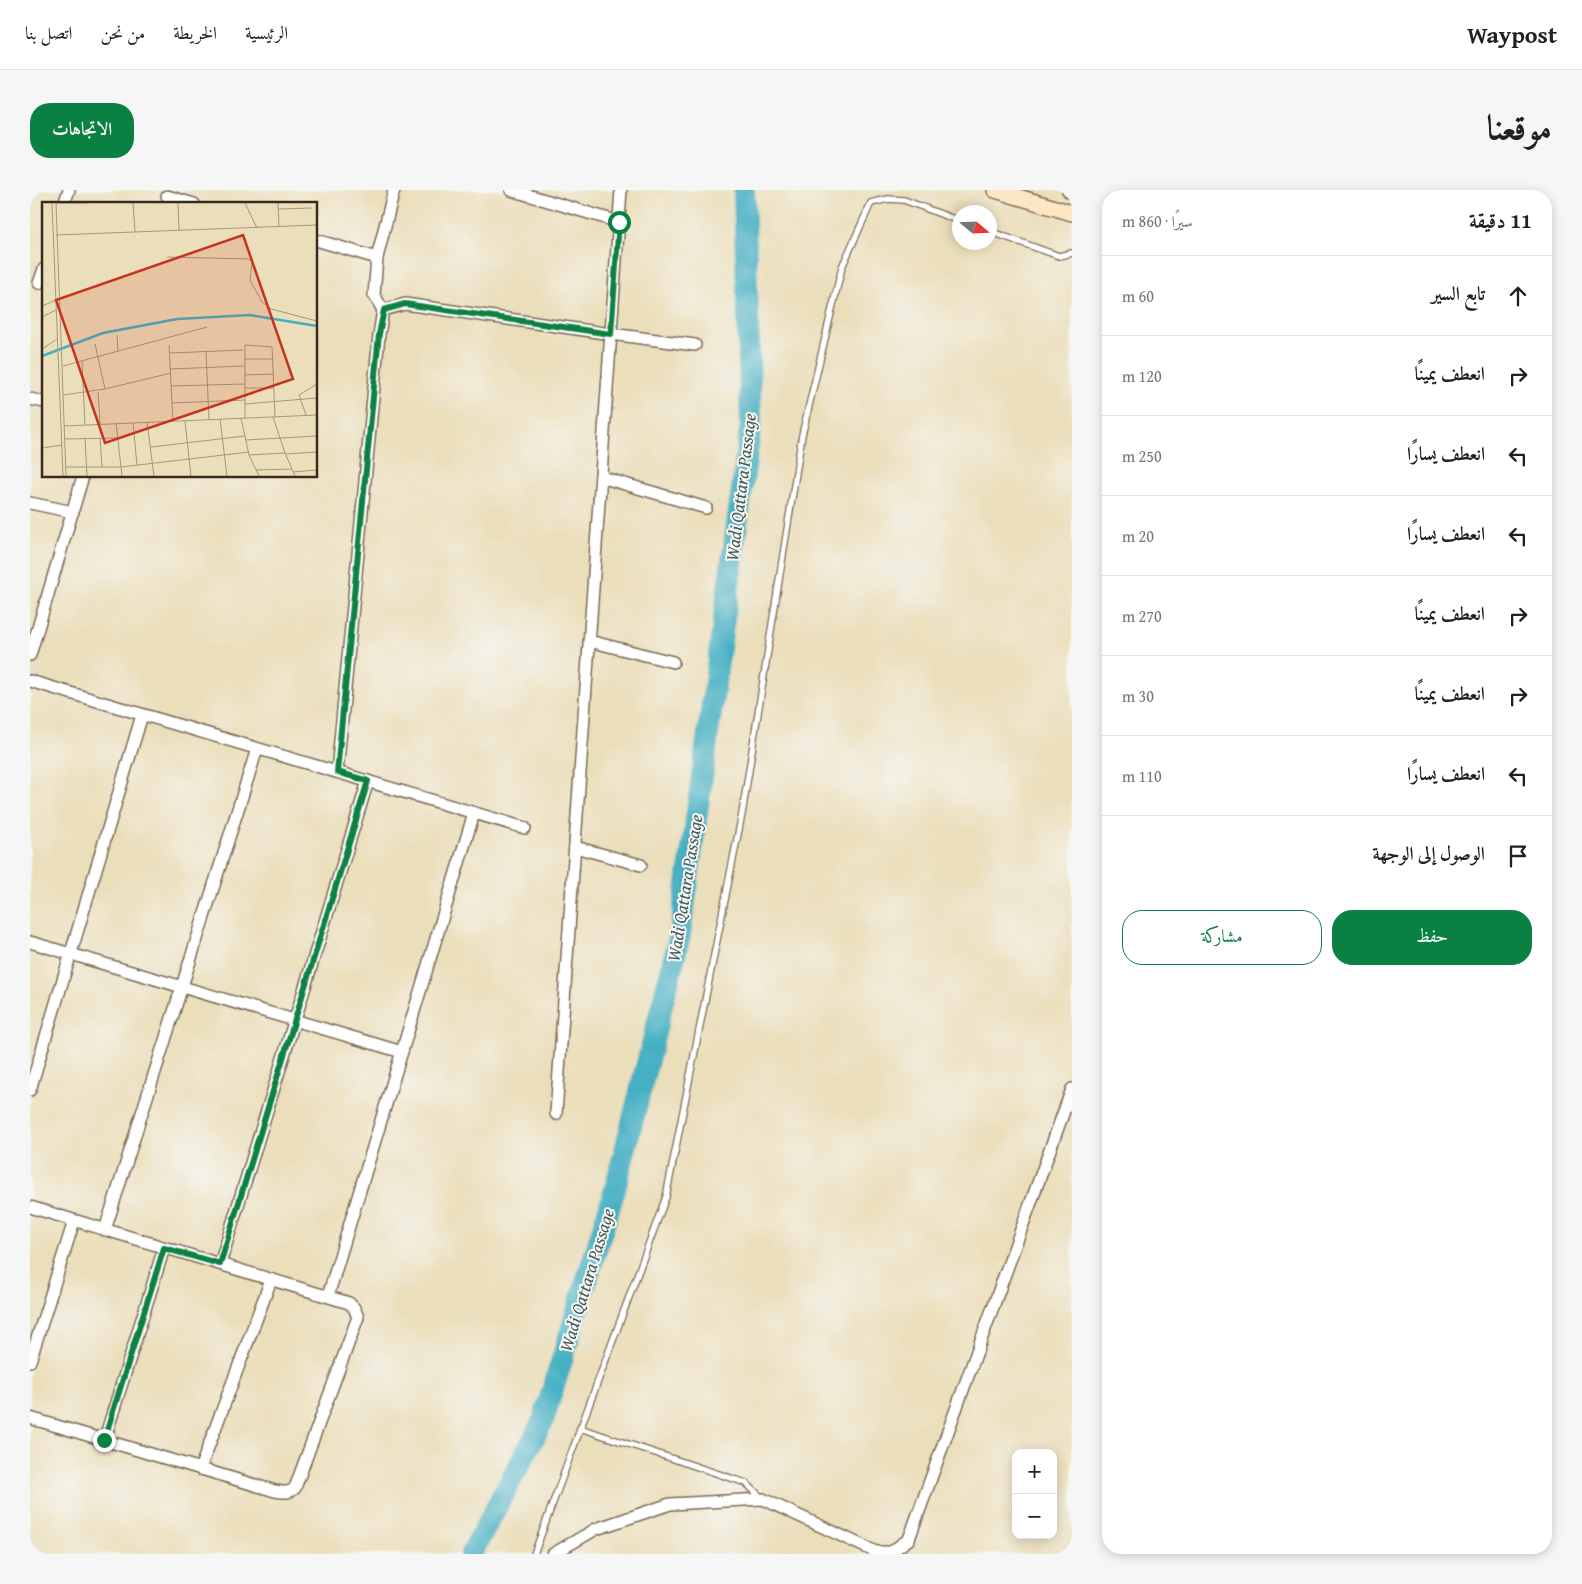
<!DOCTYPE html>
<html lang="ar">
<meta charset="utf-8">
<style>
:root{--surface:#fff;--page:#f6f6f6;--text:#202124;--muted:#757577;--line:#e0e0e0;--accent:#0b8043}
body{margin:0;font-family:"Gentium Book Plus",Amiri,serif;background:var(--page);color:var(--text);direction:rtl}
.controls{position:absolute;right:15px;bottom:15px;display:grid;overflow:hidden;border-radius:10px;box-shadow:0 2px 12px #0003}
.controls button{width:45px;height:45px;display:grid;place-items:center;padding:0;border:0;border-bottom:1px solid var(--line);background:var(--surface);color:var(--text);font:25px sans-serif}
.compass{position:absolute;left:922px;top:15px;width:45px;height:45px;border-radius:50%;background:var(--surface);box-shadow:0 2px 12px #0003;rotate:109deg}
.stop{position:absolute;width:15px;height:15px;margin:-11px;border:4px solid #0b8043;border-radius:50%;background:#fff}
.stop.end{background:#0b8043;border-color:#fff;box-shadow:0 1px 5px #0008}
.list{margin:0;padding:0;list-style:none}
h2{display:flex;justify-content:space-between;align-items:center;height:65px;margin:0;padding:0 20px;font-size:21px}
h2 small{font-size:16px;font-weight:400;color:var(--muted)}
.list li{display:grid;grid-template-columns:32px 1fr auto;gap:15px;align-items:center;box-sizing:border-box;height:80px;padding:0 20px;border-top:1px solid var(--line)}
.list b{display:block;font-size:19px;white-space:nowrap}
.list em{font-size:16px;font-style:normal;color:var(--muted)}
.actions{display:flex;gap:10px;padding:15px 20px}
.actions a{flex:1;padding:11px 0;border:1px solid var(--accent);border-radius:20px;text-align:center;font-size:18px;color:var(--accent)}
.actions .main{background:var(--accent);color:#fff}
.icon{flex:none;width:28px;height:28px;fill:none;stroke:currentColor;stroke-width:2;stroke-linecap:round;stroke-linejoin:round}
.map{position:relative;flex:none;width:1042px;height:1364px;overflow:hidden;direction:ltr;border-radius:20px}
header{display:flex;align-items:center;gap:30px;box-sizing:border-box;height:70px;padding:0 25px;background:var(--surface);border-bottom:1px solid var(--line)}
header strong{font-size:24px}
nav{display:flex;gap:28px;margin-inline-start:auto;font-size:18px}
.intro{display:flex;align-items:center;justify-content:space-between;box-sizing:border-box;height:120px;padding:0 30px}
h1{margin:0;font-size:35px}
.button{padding:12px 22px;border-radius:20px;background:var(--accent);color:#fff;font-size:18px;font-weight:700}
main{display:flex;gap:30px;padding:0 30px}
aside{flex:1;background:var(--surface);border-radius:20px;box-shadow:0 2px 12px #0003}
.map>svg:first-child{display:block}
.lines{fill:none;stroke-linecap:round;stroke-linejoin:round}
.river{stroke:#44afc3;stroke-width:22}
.service-casing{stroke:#796955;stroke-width:8}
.minor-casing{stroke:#796955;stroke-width:14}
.secondary-casing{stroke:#796955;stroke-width:18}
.service{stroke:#fff;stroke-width:5.5}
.minor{stroke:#fff;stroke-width:11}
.secondary{stroke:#fce6c4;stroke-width:15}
.route{stroke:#0b8043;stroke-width:6}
.labels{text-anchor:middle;stroke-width:4;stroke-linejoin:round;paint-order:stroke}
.water-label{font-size:18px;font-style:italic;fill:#3e5958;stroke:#f6f6f2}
.inset-river{fill:none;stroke:#44afc3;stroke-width:2.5}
.inset-road{fill:none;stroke:#a5967c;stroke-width:1}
.view{fill:#c8321e;fill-opacity:0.15;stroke:#c8321e;stroke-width:2.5}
.inset-edge{fill:none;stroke:#3b2a1e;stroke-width:2.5}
</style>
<header>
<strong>Waypost</strong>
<nav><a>الرئيسية</a><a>الخريطة</a><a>من نحن</a><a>اتصل بنا</a></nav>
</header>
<div class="intro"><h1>موقعنا</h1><a class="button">الاتجاهات</a></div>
<main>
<aside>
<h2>11 دقيقة<small>سيرًا · 860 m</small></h2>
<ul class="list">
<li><svg class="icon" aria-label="ahead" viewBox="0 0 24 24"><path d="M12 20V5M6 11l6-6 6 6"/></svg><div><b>تابع السير</b></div><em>60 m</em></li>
<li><svg class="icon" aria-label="right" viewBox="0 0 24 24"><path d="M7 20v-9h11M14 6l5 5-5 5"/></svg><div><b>انعطف يمينًا</b></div><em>120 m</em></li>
<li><svg class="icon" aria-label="left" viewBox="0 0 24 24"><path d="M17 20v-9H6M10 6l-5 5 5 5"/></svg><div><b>انعطف يسارًا</b></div><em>250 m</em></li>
<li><svg class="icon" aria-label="left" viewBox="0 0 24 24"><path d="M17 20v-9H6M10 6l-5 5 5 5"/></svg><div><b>انعطف يسارًا</b></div><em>20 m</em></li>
<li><svg class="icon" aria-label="right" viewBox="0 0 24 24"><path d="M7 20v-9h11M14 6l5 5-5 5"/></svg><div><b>انعطف يمينًا</b></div><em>270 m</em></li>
<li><svg class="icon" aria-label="right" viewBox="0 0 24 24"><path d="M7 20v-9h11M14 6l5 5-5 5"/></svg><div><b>انعطف يمينًا</b></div><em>30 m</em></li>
<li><svg class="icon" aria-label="left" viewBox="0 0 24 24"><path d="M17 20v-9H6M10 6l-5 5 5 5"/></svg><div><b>انعطف يسارًا</b></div><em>110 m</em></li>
<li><svg class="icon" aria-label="arrive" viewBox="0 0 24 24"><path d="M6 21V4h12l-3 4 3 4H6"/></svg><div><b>الوصول إلى الوجهة</b></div></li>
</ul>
<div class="actions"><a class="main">حفظ</a><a>مشاركة</a></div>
</aside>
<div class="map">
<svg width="1042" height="1364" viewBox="0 0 1042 1364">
<rect width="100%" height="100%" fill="#f6f6f2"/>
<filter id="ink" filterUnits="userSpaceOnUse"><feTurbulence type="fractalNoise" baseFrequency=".02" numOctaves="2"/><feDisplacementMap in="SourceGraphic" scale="10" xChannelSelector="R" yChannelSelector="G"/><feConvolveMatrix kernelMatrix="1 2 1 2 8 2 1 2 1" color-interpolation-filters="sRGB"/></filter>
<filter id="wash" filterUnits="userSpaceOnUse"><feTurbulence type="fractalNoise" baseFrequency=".0096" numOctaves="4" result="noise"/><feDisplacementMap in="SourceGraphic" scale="20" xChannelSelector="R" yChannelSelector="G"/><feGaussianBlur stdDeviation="1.12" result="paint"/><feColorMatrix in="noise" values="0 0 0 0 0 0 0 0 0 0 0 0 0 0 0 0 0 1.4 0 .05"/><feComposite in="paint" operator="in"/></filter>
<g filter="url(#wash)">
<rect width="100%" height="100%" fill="#ebdeba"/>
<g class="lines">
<!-- river -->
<polyline class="river" points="441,1364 513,1231 585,999 650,745 721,234 714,0"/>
</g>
</g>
<g filter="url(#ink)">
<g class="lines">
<defs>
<g id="service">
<polyline points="959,41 1029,66 1042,63"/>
<polyline points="550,1238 716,1293 733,1309"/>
<polyline points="504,1364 636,1007 712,624 772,245 812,77 841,13 858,9 874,10 929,31"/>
</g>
<g id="minor">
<polyline points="481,0 589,32"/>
<polyline points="137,6 164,14"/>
<polyline points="34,14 39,0"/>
<polyline points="286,50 347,68"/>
<polyline points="9,93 14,79"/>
<polyline points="353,120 344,105 347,68 364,0"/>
<polyline points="0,209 14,212"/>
<polyline points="571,287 676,318"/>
<polyline points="0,313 43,322"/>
<polyline points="559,451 643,472"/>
<polyline points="0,465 53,286"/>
<polyline points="0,491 495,638"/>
<polyline points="307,582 349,145 353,120 375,114 581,144 665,155"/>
<polyline points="545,657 611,675"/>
<polyline points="0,752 372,862"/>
<polyline points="0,900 112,525"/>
<polyline points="526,924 591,0"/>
<path d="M 0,1017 L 319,1113 L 324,1118 L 328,1127 L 265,1298 C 258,1304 253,1302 245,1301 L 0,1228"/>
<polyline points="75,1040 227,559"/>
<polyline points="190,1074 338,591"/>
<polyline points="298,1106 444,623"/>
<polyline points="0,1171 44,1031"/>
<polyline points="74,1251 134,1058"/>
<polyline points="170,1279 241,1090"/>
<polyline points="523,1364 566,1339 640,1314 733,1309 846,1362 861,1362 879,1349 1042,899"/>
</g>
<g id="secondary">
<polyline points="965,0 1042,23"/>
<polyline points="1040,0 1042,1"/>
</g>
</defs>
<!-- service casing -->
<use href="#service" class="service-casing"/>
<!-- minor casing -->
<use href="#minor" class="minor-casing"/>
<!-- secondary casing -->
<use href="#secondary" class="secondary-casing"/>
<!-- service -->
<use href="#service" class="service"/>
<!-- minor -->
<use href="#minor" class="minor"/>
<!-- secondary -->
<use href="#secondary" class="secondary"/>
</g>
</g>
<g class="lines" filter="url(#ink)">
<!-- route -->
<polyline class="route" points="74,1250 134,1058 190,1074 338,591 307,582 349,144 354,120 375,114 581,144 589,32"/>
</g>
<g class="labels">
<!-- water labels -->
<g class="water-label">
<text transform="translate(711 297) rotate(-83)" y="6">Wadi Qattara Passage</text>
<text transform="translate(655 698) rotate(-81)" y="6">Wadi Qattara Passage</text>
<text transform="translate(557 1090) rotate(-73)" y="6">Wadi Qattara Passage</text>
</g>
</g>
<!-- overview -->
<g transform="translate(12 12)">
<rect width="275" height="275" fill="#ebdeba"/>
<path class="inset-river" d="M 0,154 L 61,131 L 135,117 L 208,113 L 275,124"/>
<path class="inset-road" d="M 10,1 L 21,274M 14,1 L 45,1M 14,1 L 24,274M 91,1 L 93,30M 136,1 L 137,28M 203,1 L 215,26M 236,1 L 237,25M 236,7 L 270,6M 14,33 L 275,23M 125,55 L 207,57 L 210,60 L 208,78 L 220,100 L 229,107 L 275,119M 0,104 L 14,98M 0,115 L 14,108M 75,133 L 76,149M 53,142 L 63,187 L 129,171M 127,143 L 131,219M 0,147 L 15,137M 164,149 L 167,218M 128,151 L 201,148M 202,157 L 231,157M 40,159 L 43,223M 21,164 L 165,125M 128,167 L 202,164M 202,173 L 232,172M 129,184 L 203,182M 203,186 L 232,186M 56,190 L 58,222M 21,193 L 63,187M 130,201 L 203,198M 203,202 L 275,196M 264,213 L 257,193 L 275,182M 199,216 L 207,253 L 217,274M 203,216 L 203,143 L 230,145 L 233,215M 178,217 L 185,274M 143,219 L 149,274M 105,220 L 112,274M 74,221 L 80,274M 91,221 L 95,263M 22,224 L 275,213M 43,236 L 45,274M 58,236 L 60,265M 22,237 L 76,236M 204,238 L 275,234M 109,245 L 203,234M 0,246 L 20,243M 243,251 L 253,274M 244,252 L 275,250M 207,253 L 243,251 L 231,215M 24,265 L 79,265 L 207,250M 214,268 L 250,267M 251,270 L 275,268"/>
<path class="view" d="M 201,33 L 251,177 L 63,241 L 14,98 Z"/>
<rect width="275" height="275" class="inset-edge"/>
</g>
</svg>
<div class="controls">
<button>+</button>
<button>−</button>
</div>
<svg class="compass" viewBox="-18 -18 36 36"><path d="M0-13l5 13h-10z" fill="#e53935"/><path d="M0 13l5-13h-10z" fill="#757577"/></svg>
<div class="stop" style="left:589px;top:32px"></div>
<div class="stop end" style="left:74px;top:1250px"></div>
</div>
</main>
